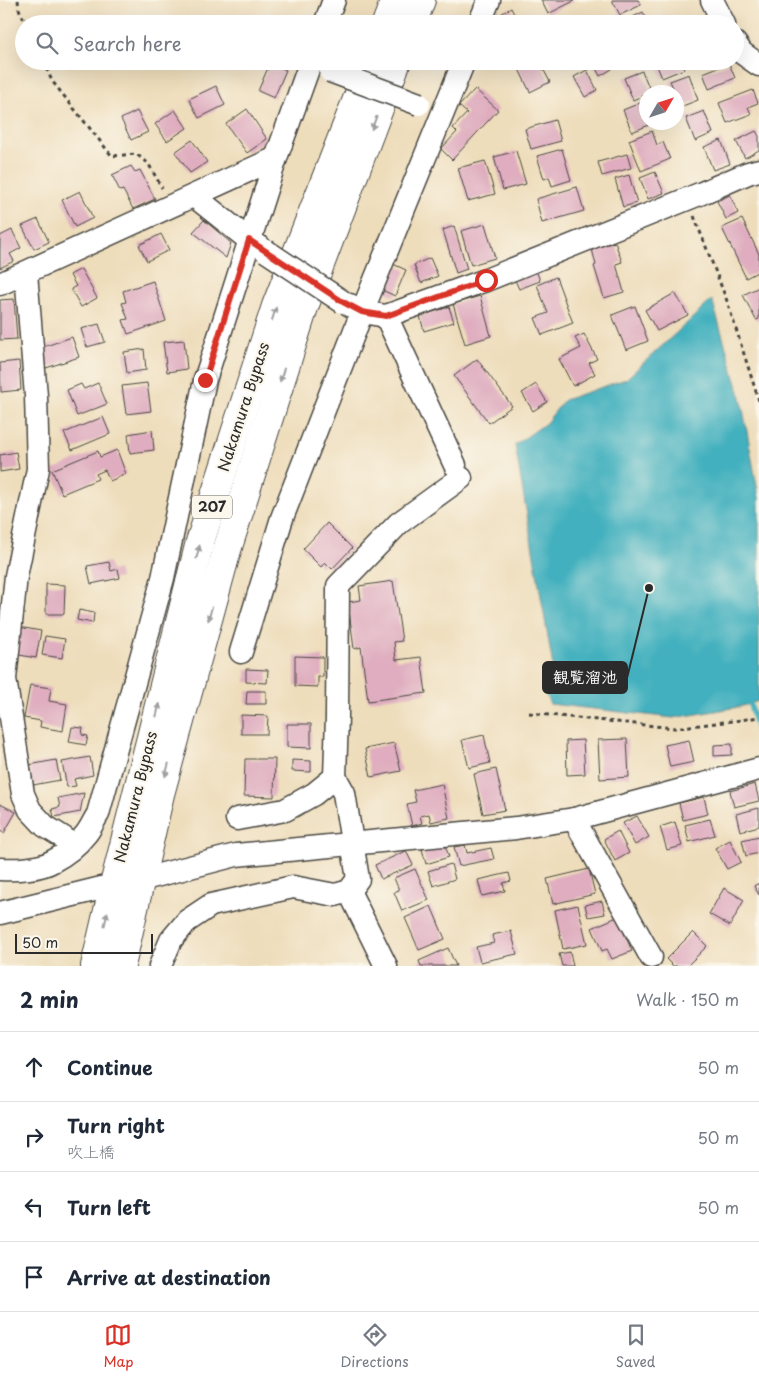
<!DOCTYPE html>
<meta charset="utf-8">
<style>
:root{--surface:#fff;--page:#f6f6f7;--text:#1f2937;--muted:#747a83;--line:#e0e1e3;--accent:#d93025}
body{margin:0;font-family:"Playpen Sans","Klee One",sans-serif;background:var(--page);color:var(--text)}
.compass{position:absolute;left:639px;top:85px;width:45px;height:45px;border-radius:50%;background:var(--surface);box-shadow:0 5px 20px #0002;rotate:51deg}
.scale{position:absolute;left:15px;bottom:12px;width:138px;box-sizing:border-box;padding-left:5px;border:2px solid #2b2b2b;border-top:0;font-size:14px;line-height:18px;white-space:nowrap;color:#2b2b2b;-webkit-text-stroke:4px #fbf7ec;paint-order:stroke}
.stop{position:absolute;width:15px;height:15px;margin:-11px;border:4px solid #d93025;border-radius:50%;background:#fff}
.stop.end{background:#d93025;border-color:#fff;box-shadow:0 1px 5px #0008}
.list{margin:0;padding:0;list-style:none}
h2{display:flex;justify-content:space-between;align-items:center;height:65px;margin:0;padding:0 20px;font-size:21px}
h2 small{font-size:16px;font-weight:400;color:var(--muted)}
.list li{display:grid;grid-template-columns:32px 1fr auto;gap:15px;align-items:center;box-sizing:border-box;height:70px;padding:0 20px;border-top:1px solid var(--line)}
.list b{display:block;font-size:19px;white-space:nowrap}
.list p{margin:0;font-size:16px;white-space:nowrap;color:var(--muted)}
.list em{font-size:16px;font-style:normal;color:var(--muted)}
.icon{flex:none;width:28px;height:28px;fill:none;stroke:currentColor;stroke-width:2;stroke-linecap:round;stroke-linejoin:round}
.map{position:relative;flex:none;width:759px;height:966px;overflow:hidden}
.search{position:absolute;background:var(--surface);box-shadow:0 5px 20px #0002;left:15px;right:15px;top:15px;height:55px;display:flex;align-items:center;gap:12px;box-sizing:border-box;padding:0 18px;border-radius:28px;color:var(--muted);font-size:19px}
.sheet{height:345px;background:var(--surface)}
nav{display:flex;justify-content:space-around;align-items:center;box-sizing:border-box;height:70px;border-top:1px solid var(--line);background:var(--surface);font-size:14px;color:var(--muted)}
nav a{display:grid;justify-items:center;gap:2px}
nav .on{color:var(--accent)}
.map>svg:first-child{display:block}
.water{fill:#42b0be;stroke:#366e74}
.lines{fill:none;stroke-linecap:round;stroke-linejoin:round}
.stream{stroke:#42b0be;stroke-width:5.5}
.building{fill:#dfadbf}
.minor-casing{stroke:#484641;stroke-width:25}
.highway-casing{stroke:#484641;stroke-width:30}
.path{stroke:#484641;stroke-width:3;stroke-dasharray:4 4;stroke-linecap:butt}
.minor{stroke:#fff;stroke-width:22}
.highway{stroke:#fff;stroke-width:28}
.minor-bridge-casing{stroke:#484641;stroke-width:25;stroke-linecap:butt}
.minor-bridge{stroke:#fff;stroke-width:22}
.oneway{fill:#a0a0a0}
.route{stroke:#d93025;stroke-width:6}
.labels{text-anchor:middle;stroke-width:4.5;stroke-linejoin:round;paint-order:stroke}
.shield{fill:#fbf7ec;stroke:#696865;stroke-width:1}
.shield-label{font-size:14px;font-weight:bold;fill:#2b2b2b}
.street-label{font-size:15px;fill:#2b2b2b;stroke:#fbf7ec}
.leader{fill:none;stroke:#2b2b2b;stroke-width:2}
.callout-dot{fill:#2b2b2b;stroke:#fbf7ec;stroke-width:2}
.callout{fill:#2b2b2b;stroke:#2b2b2b;stroke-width:2}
.callout-label{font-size:16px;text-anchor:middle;font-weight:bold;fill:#fff}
</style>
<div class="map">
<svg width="759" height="966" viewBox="0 0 759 966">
<rect width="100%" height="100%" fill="#fbf7ec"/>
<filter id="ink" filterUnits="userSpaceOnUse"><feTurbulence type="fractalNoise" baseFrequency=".02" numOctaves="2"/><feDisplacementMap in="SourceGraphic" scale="10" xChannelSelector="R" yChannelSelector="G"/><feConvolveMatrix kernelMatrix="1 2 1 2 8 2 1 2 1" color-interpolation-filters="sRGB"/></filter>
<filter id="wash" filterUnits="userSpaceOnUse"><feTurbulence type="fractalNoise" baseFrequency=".0096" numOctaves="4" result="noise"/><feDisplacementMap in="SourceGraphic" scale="20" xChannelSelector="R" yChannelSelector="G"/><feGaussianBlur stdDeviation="1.12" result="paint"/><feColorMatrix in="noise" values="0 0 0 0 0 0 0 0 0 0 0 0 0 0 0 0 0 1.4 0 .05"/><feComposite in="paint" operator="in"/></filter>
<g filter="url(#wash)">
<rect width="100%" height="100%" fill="#edb"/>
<!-- water -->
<polygon class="water" points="712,300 741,398 759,498 759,701 739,707 673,718 550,704 544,691 555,678 515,445 546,423 564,400 626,379"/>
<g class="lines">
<!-- stream -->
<polyline class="stream" points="750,704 759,737"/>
</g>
<g id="blocks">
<!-- building -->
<g class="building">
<polygon points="541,0 573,0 574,1 548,14"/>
<polygon points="612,0 638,0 641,5 620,15"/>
<polygon points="511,8 519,24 503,24 499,15"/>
<polygon points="643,12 649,24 624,24 623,22"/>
<polygon points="515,61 539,61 550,82 530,92"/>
<polygon points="564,61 575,61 567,66"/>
<polygon points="592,61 608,61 612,69 600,76"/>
<polygon points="655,61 681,61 684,69 662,78"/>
<polygon points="270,63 286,70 274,98 258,91"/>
<polygon points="729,63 735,78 709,89 703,73"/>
<polygon points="587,70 597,90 585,97 574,77"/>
<polygon points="642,71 651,92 646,92 646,94 633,100 624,78"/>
<polygon points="689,74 698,100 680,107 676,98 676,92 675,92 670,81"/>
<polygon points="216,86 225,105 199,118 189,99"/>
<polygon points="475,89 498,110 452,160 441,149 457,132 453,128 467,113 459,106"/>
<polygon points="753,90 758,103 748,107 751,114 727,123 719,103"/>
<polygon points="640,103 649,125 632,132 623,110"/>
<polygon points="247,109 267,139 247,153 226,124"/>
<polygon points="175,110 187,128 167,141 155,124"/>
<polygon points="137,111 148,132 131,140 121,119"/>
<polygon points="704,111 713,133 695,141 686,118"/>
<polygon points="555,120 561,141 531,149 525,129"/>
<polygon points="652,131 657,145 663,142 670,159 641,171 629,140"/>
<polygon points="756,131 759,136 759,150 745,158 736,141"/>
<polygon points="192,140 207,162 190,173 175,152"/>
<polygon points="721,140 730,164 713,170 704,147"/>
<polygon points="562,149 571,180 552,186 549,177 544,179 537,156"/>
<polygon points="516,151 526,184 503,190 494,157"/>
<polygon points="627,154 631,168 602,176 598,162"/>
<polygon points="485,161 495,194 468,201 458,168"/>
<polygon points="131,166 135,172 140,170 155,199 133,209 123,190 120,191 112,175"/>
<polygon points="655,172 664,193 648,199 640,178"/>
<polygon points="629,175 637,203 623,207 615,179"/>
<polygon points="577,187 584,211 542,223 536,199"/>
<polygon points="80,191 93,218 75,227 62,200"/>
<polygon points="730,195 738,213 726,219 717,201"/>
<polygon points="38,219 49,242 34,249 22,226"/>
<polygon points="742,219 759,254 759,271 746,278 722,228"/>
<polygon points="204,220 231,243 226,258 193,232"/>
<polygon points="485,224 495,258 471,265 461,231"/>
<polygon points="454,226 467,269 456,273 443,230"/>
<polygon points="12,230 21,248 10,254 14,261 0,268 0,236"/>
<polygon points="161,234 169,250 147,261 139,245"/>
<polygon points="615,242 622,262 616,264 624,292 604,298 594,266 596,265 592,249"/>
<polygon points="430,258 438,276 421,283 414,265"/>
<polygon points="393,264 406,270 395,296 382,290"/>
<polygon points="81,269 97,298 81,307 71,289 76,286 70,275"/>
<polygon points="536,270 540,281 519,289 514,278"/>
<polygon points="556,277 573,323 542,335 535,318 548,313 537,285"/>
<polygon points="153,281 166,321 128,334 123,320 128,319 122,303 126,302 123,291"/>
<polygon points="759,287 759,319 756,320 743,295"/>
<polygon points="675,293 688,315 657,331 645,310"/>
<polygon points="480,296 491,336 465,344 453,304"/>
<polygon points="14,299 17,339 0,340 0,300"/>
<polygon points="635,306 648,341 626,350 612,315"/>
<polygon points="449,307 454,322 424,331 420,316"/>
<polygon points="99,324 105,342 87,347 81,329"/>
<polygon points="584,334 597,359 589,363 595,374 573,386 559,359 581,348 575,338"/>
<polygon points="72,337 79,357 46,368 40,348"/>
<polygon points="184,340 187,369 167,372 163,342"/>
<polygon points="144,349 146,370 127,373 124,352"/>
<polygon points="477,359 512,406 489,423 454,376"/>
<polygon points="19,361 21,390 1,392 0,363"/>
<polygon points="98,383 107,404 77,416 67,390 81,384 84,389"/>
<polygon points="147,383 151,411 126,414 122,386"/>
<polygon points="536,384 547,402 533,411 522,393"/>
<polygon points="103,417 110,434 72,450 64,433"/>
<polygon points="152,430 154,450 130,453 128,434"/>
<polygon points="117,450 126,474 110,481 105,470 96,474 98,479 62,494 52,470 98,451 100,457"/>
<polygon points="16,452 19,469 0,472 0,455"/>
<polygon points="327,523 352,548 332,569 325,562 321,567 303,549"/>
<polygon points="109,562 111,571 118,569 120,578 91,584 87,566"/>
<polygon points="393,581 402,641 394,642 396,660 421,657 426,693 368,701 361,647 354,649 348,602 361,600 359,586"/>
<polygon points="46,584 65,585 64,614 46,614"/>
<polygon points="79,610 94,613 93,623 77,620"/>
<polygon points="19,627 41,631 36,658 14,654"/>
<polygon points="45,636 65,639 62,658 42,655"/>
<polygon points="295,656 323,657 323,677 318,677 318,687 295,686"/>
<polygon points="246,669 268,670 267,683 246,682"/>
<polygon points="30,685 51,688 49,701 67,704 63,731 40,727 41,721 24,718"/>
<polygon points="247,691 266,691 266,704 246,704"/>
<polygon points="241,715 268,716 267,734 241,734"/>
<polygon points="287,724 311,724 311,748 287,747"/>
<polygon points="72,727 83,728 82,735 88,736 86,745 69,742"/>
<polygon points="484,735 490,763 469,768 462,740"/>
<polygon points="627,739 629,777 600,779 598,740"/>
<polygon points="583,740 585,774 567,775 566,741"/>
<polygon points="689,740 694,762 670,767 665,745"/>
<polygon points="394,743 401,771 371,777 365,749"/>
<polygon points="732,744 732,755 714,756 714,745"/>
<polygon points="90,757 93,775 74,779 76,786 67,787 62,762"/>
<polygon points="245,759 275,759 274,797 244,796"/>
<polygon points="56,760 60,780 33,785 29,765"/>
<polygon points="292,760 311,761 311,772 292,771"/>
<polygon points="496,769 505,810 483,814 474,774"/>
<polygon points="442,784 449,818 431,822 429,814 420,816 422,823 412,826 407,804 416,802 413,790"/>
<polygon points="755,784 759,801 734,807 730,791"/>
<polygon points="84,793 80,812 54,817 52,809 60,807 58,798"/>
<polygon points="704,797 708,814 683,820 679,803"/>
<polygon points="0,804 16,812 4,833 0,831"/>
<polygon points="759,808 759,826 740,831 736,814"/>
<polygon points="637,816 649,837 635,845 623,823"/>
<polygon points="710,819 715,835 689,842 685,825"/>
<polygon points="675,822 682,846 667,850 660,827"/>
<polygon points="618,831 629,853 615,861 604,839"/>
<polygon points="759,836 759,853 746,856 742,840"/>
<polygon points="730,840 741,862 727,869 715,848"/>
<polygon points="444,842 449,857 426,864 422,849"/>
<polygon points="465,845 467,853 491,848 494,859 459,866 454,847"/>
<polygon points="406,851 413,865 381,879 375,865"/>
<polygon points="451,864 455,879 433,886 428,871"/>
<polygon points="415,869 429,900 402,911 394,892 399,890 394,878"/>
<polygon points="589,869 595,894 553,904 547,879"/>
<polygon points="509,873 511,881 503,883 505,891 482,896 478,880"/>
<polygon points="759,883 759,895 754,886"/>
<polygon points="724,888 744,900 730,926 709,914"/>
<polygon points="602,901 605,914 588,917 585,905"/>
<polygon points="578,905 587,944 563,949 555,910"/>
<polygon points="431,906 445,939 419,950 405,918"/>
<polygon points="617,917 632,951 612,959 607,949 602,951 592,928"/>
<polygon points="511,931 517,954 480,962 476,947 494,943 492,935"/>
<polygon points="693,932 707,946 687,966 673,966 666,959"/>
<polygon points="448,948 456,966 421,966 419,961"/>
<polygon points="570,952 573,966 562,966 559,954"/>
</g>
</g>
</g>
<g filter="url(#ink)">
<use href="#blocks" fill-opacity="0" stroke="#484641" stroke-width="1"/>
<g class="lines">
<defs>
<g id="minor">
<polyline points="712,0 724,24"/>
<polyline points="325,24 334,0"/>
<polyline points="479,24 489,0"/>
<polyline points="735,43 742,53 759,65"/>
<polyline points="194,196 249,240 260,247"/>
<polyline points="26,273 36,396 38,469 16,576 5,679 23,794 30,810 45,826 64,838 71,849"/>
<polyline points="0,284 276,158"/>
<polyline points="350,305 362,312 386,316 486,280 702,193 748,173 759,170"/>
<polyline points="386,316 455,465"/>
<polyline points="241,652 282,518 362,312 464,61"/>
<polyline points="237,819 285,810 314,794 335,777"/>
<polyline points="574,819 651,957"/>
<path d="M 0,869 C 15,870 40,869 53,861 C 65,855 78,844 86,834 C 91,828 94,820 98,814 L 163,578 L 205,380 L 276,158 L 311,61"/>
<polyline points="349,891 386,966"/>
<polyline points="0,913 114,885 140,880 236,855 516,828 574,819 759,769"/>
<polyline points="160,966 171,940 187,921 211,905 293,887 335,895 349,891 358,879 344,793 335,777 337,716 338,586 399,523 461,478"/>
</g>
<g id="highway">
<polyline points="386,24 395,0"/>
<polyline points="412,24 421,0"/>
<polyline points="95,966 114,885 200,542 276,306 372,61"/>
<polyline points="121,966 160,794 227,550 304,307 397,61"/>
</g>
</defs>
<!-- minor casing -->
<use href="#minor" class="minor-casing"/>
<!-- highway casing -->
<use href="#highway" class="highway-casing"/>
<!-- path -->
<g class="path">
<polyline points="18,0 19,9 26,24"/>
<polyline points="43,61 52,81 112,156 136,154 148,163 162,188"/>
<polyline points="694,216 727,301 759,401"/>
<polyline points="529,713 674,728 741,720 759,717"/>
</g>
<!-- minor -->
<use href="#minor" class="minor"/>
<!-- highway -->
<use href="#highway" class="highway"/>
<defs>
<g id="minor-bridge">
<polyline points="330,71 419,104"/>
<polyline points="266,251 343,302"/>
</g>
</defs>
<!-- minor-bridge casing -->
<use href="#minor-bridge" class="minor-bridge-casing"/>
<!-- minor-bridge -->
<use href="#minor-bridge" class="minor-bridge"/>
</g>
<!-- one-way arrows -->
<defs><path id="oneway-solid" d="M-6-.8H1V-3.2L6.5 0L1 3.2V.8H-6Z" transform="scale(1.25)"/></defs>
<g class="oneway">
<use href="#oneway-solid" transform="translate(374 123) rotate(111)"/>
<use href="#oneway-solid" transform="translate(274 314) rotate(-72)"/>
<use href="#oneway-solid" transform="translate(282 375) rotate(107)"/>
<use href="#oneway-solid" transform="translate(198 552) rotate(-76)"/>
<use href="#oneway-solid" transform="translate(210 614) rotate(105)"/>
<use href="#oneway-solid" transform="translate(158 710) rotate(-76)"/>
<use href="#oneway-solid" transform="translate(167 770) rotate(105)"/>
<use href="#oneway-solid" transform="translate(106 919) rotate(-77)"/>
</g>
</g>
<g class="lines" filter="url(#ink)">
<!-- route -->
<polyline class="route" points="205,380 249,240 343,302 362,312 386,316 486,280"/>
</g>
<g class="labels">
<!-- shield labels -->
<rect class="shield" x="192" y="495.5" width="40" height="23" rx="4"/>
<g class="shield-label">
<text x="212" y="512">207</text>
</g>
<!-- street labels -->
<g class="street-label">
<text transform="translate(244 407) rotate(-72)" y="5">Nakamura Bypass</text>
<text transform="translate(136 797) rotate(-76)" y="5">Nakamura Bypass</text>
</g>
</g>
<!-- callouts -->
<path class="leader" d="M649 588L627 678"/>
<circle class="callout-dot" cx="649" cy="588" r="5"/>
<rect class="callout" x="543" y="662" width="84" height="31" rx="5"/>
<g class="callout-label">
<text x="585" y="683">観覧溜池</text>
</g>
</svg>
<svg class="compass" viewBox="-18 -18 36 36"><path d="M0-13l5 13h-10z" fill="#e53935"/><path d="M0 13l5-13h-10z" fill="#747a83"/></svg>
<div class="scale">50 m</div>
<div class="stop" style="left:486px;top:280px"></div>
<div class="stop end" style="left:205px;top:380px"></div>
<div class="search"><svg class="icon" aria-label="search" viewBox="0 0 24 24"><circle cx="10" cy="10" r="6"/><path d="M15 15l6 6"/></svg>Search here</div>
</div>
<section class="sheet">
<h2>2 min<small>Walk · 150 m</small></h2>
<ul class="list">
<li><svg class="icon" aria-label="ahead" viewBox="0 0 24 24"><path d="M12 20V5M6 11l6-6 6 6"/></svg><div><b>Continue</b></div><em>50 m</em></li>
<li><svg class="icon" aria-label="right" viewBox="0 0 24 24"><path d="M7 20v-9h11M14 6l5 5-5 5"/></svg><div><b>Turn right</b><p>吹上橋</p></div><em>50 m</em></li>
<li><svg class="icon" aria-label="left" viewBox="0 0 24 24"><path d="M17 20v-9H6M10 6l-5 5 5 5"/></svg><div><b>Turn left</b></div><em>50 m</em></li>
<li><svg class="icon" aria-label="arrive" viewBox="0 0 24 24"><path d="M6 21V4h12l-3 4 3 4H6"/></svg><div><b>Arrive at destination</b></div></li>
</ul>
</section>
<nav>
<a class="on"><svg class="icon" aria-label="map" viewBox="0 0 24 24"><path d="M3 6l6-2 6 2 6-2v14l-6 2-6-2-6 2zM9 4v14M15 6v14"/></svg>Map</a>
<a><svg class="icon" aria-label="directions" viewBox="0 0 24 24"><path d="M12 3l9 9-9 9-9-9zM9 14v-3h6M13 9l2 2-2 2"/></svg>Directions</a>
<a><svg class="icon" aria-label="saved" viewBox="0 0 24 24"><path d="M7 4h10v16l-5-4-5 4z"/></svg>Saved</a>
</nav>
